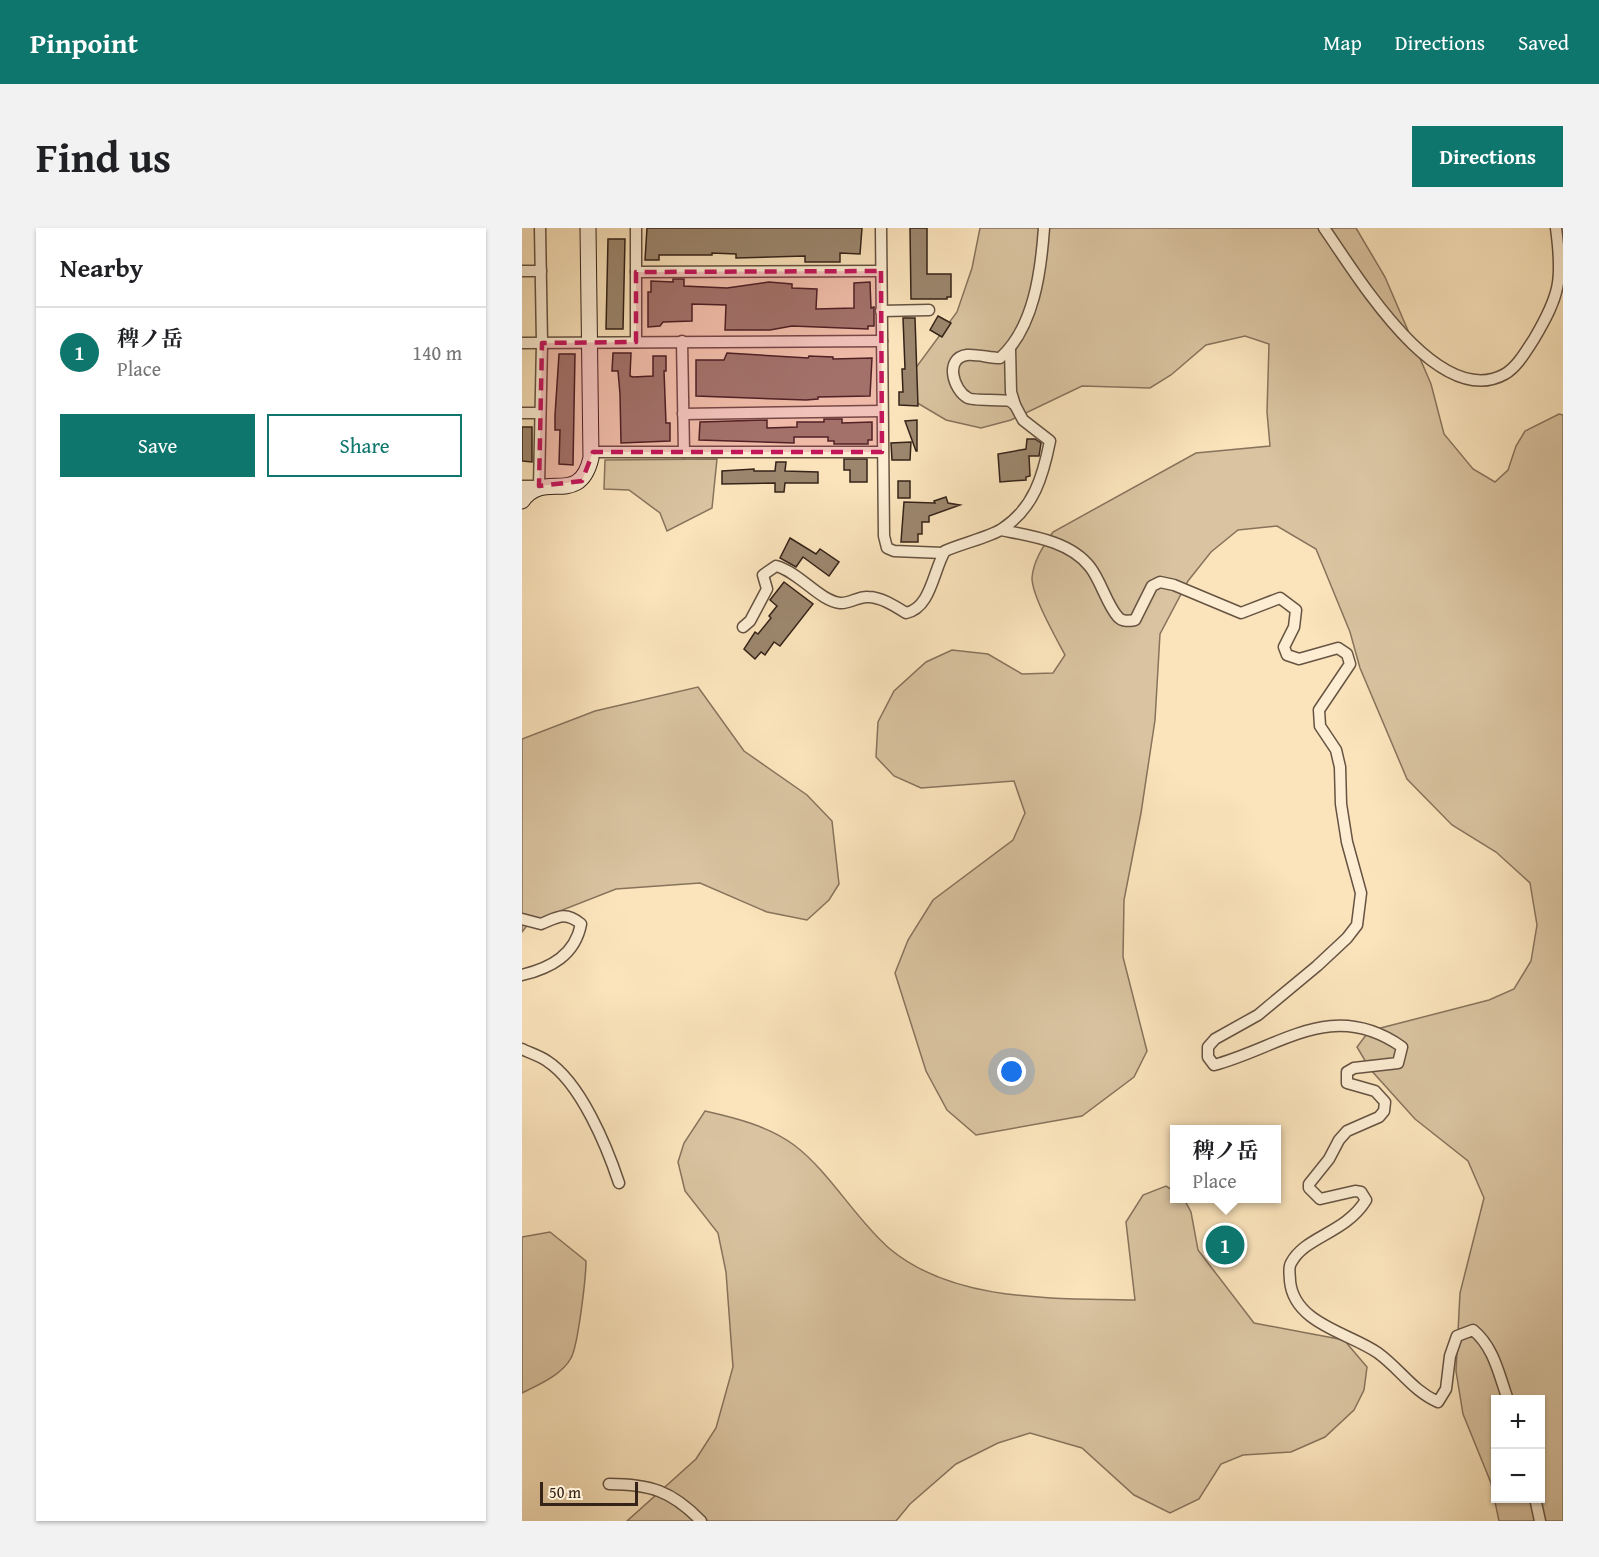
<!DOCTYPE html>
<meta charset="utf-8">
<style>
:root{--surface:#fff;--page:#f2f2f2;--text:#202124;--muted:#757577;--line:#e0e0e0;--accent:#0f766e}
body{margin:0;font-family:"Gentium Book Plus","Noto Serif JP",serif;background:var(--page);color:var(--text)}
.controls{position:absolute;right:18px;bottom:18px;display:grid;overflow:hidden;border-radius:0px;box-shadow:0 2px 4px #0004}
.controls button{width:54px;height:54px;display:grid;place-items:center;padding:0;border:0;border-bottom:2px solid var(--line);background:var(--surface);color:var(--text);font:30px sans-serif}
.scale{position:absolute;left:18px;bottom:15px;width:98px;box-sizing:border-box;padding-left:6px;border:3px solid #352319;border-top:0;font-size:16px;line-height:21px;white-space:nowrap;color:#352319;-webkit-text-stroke:4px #fcedd3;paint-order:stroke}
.you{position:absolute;left:490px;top:844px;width:21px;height:21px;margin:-15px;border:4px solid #fff;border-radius:50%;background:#1a73e8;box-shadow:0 0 0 9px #1a73e833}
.badge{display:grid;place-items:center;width:39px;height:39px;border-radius:50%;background:var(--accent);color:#fff;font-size:20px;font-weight:700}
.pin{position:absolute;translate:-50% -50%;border:3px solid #fff;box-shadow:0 2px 6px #0006}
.popup{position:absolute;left:648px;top:897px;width:111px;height:78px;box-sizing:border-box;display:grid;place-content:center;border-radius:0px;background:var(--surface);filter:drop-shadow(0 2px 4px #0005);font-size:20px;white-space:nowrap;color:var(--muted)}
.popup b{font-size:22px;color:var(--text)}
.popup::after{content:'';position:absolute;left:50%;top:100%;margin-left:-12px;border:12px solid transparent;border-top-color:var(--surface)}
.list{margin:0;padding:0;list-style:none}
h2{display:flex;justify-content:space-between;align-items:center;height:78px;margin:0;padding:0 24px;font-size:26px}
h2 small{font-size:20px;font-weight:400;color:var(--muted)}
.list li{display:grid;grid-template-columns:39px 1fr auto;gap:18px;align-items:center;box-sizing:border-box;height:90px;padding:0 24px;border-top:2px solid var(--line)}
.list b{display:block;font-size:22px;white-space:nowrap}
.list p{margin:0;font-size:20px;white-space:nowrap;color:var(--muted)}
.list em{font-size:20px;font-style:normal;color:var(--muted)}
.actions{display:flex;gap:12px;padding:18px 24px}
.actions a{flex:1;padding:14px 0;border:2px solid var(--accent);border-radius:0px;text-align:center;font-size:21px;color:var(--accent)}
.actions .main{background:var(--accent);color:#fff}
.map{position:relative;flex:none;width:1041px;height:1293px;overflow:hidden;border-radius:0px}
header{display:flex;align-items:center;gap:36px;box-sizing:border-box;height:84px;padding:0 30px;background:var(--accent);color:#fff}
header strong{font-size:28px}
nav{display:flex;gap:33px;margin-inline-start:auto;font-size:21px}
.intro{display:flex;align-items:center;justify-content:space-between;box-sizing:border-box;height:144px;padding:0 36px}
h1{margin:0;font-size:42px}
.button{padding:15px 27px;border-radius:0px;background:var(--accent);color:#fff;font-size:21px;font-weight:700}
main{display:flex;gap:36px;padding:0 36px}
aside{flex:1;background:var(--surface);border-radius:0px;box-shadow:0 2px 4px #0004}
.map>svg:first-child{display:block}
.green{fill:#d9c3a0;stroke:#87735c;stroke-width:1.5;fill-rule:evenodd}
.building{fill:#9c876e;stroke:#352319;stroke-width:1.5}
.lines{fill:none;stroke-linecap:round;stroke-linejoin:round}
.street-casing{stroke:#665342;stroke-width:13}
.secondary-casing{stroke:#352319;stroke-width:17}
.street{stroke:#fcedd3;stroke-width:10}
.secondary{stroke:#fcedd3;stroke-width:15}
.marked{fill:#c2185b;fill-opacity:0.2;stroke:#c2185b;stroke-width:4.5;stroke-dasharray:12 8;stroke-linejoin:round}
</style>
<header>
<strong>Pinpoint</strong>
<nav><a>Map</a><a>Directions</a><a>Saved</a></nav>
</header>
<div class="intro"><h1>Find us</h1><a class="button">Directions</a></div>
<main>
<aside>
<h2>Nearby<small></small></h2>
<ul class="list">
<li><span class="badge">1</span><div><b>稗ノ岳</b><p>Place</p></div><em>140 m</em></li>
</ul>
<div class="actions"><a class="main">Save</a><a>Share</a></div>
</aside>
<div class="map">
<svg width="1041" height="1293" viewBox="0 0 1041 1293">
<rect width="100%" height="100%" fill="#fbe4bc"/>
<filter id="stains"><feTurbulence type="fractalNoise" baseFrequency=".00333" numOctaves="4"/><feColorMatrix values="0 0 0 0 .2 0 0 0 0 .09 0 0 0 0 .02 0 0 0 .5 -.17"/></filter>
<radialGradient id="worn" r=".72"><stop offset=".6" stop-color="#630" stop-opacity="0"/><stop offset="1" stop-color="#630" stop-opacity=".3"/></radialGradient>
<!-- green -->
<g class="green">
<path d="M 458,0 L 834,0 L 863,49 L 909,156 L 922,206 L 951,241 L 973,254 L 986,242 L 994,218 L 1003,203 L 1037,186 L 1041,187 L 1041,1293 L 977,1293 L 969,1255 L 941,1186 L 934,1143 L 938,1065 L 962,970 L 946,933 L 893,891 L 848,841 L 835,819 L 847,803 L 967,772 L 992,761 L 1009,733 L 1015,697 L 1008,655 L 974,624 L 930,597 L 885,551 L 838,440 L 828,404 L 794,321 L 755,298 L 716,302 L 689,324 L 666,353 L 638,406 L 633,492 L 619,585 L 602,672 L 601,729 L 625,823 L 612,849 L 560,888 L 454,907 L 425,882 L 404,843 L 373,745 L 386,712 L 411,672 L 491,612 L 503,585 L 492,553 L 399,560 L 372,548 L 354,529 L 356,494 L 372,463 L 404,434 L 430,422 L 466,426 L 500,446 L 531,445 L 543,427 C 534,410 510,368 510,350 C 511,333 522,317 531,304 L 674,225 L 748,218 L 745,184 L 747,116 L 723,108 L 684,117 L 649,147 L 628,160 L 560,158 L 489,192 L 459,200 L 424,192 L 392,173 L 390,145 L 435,84 L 450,40 ZM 974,1172 L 1018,1172 L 1018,1270 L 974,1270 Z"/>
<polygon points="195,231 190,280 145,303 138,285 107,262 82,261 83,232"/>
<polygon points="176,459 222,523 285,567 310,593 317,656 307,672 285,692 245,684 178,655 94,661 7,695 0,704 0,511 73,483"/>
<path d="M 183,883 C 214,890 246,898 272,917 C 308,944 334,992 368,1021 C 433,1075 533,1070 613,1072 L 604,994 L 621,967 L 644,958 L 652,963 L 652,970 L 662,971 L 669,984 L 676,1022 L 732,1095 L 822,1112 L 845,1139 L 842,1162 L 832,1182 L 803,1209 L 769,1224 L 721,1227 L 699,1236 L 677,1271 L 648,1285 L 612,1267 L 560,1220 L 508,1205 L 476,1215 L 434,1236 L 388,1276 L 374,1293 L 105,1293 L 174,1231 L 194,1200 L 211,1139 L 204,1044 L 196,1005 L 163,963 L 156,934 L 162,915 Z"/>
<path d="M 28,1004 L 64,1033 C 64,1049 56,1118 49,1130 C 40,1147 16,1157 0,1165 L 0,1009 Z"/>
</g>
<!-- building -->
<g class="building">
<polygon points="125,0 340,0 338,26 318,25 318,34 283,34 283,28 214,30 214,26 190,25 190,27 137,27 137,32 123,32"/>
<polygon points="388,0 405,0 405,46 429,46 429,69 425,69 425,71 389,71"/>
<polygon points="86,11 103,11 101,101 84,101"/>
<polygon points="151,51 162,51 162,58 205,60 247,54 270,56 270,60 295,61 294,81 332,80 332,55 348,54 349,80 352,79 352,98 346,98 346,101 270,98 248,102 203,102 204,77 170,76 170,93 141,94 138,98 126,99 126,64 129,64 129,53 151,54"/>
<polygon points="416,88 429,95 420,109 408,102"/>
<polygon points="381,90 393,90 396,178 377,177 377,164 381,164 380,141 383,141"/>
<polygon points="91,125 109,125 108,148 111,149 131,148 131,128 144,128 144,143 142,143 144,195 148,195 148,213 99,215 98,166 96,143 90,143"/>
<polygon points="205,125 286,130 287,128 311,129 311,131 350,130 348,168 296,169 296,171 284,172 174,168 174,132 202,132"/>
<polygon points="37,126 53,126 51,237 37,236 38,202 33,202 33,187"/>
<polygon points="302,191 320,191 320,195 350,194 350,212 346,212 346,216 312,216 312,213 306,213 306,209 272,209 272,215 177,212 178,194 245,192 245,200 275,199 275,194 302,194"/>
<polygon points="395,192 395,223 394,223 383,193"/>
<polygon points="0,199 10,199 10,234 0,233"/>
<polygon points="505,211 513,211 519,215 517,228 507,228 508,248 504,249 504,252 478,254 476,226 504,221"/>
<polygon points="389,214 388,232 370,232 369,215"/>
<polygon points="322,231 345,231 345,254 328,254 328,242 322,242"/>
<polygon points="254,234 264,234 263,243 296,244 296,255 263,255 262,264 253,264 253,255 200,256 200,243 232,241 232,243 253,243"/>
<rect x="376" y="253" width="12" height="17"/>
<polygon points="424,269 426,275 438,277 407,288 407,294 400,294 400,306 396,306 396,314 379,314 382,274 413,275 412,273"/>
<polygon points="268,310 294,326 298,321 317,334 307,348 281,329 274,339 258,330"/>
<polygon points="262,354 291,376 258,418 252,414 243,427 239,424 233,431 222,421 233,404 236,406 249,390 247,388 255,378 248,372"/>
</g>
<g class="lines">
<defs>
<g id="street">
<polyline points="114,0 114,114"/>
<polyline points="359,0 362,308 365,320 372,323 421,325"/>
<path d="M 802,0 C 833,44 915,184 983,146 C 996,138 1004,123 1012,111 C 1038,67 1041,52 1034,0"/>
<polyline points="0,43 19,43"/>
<polyline points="114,44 359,43"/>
<polyline points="359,83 407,82"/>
<polyline points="160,113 162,224"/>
<polyline points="0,115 360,113"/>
<polyline points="488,121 489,164 493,177"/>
<polyline points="0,185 18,185"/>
<polyline points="161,186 360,183"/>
<polyline points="69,224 360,224"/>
<polyline points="0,258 17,258 20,115 18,0"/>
<path d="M 479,302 C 509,308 548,313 568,339 C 579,353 585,377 596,389 C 600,394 607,393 613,392 L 630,358 L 638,354 L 652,357 L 719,385 L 758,370 L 774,382 L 772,399 L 762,419 L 765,427 L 777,431 L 816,420 L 825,426 L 828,436 L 797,482 L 798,498 L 814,522 L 818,539 L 819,576 L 825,614 L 839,665 L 835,697 L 825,710 L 795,738 L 736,787 L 693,811 L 686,819 L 686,829 L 692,837 C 759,819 810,770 880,819 L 876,835 L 832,840 L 825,844 L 825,855 L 853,863 L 863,874 L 862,883 L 857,889 L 825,903 L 817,912 L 807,931 L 787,956 L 787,960 L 798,971 L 833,963 L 839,964 L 844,972 C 823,1006 783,1008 769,1035 C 766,1040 768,1047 768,1053 C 772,1096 828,1105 856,1125 C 878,1141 891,1163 916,1174 L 924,1161 L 928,1128 L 935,1108 L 951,1102 C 972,1119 977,1147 986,1172"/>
<path d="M 221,399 L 228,393 L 245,361 L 241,347 L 254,338 C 277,344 298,373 318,375 C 327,376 337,368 346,369 C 359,369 373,378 384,385 C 409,380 411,343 423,323 C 438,316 468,309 480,301 C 512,280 521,248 528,213 L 501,192 L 493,177 L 488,173 C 479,171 451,173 446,170 C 431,162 422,130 445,127 C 455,126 468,130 478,130 C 512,100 519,43 522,0"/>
<path d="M 0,691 L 19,696 C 36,689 43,683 59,696 C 53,727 29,740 0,747"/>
<path d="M 0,821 C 8,825 18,828 25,833 C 59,855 85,919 97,955"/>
<path d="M 87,1256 C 128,1256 150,1263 179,1293"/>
<polyline points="1013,1270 1018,1293"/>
</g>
<path id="secondary" d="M 0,273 C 22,241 57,280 69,230 L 66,0"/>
</defs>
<!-- street casing -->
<use href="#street" class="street-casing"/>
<!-- secondary casing -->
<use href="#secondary" class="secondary-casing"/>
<!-- street -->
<use href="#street" class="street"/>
<!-- secondary -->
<use href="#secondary" class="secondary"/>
</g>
<!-- marked area -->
<path class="marked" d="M 359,43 L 360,224 L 71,224 L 60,253 L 17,258 L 20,115 L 114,114 L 114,44 Z"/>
<rect width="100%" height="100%" filter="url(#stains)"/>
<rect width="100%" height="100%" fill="url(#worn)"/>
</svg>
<div class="controls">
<button>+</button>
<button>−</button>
</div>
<div class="scale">50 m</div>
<div class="you"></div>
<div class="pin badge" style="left:703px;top:1017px">1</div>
<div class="popup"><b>稗ノ岳</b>Place</div>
</div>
</main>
